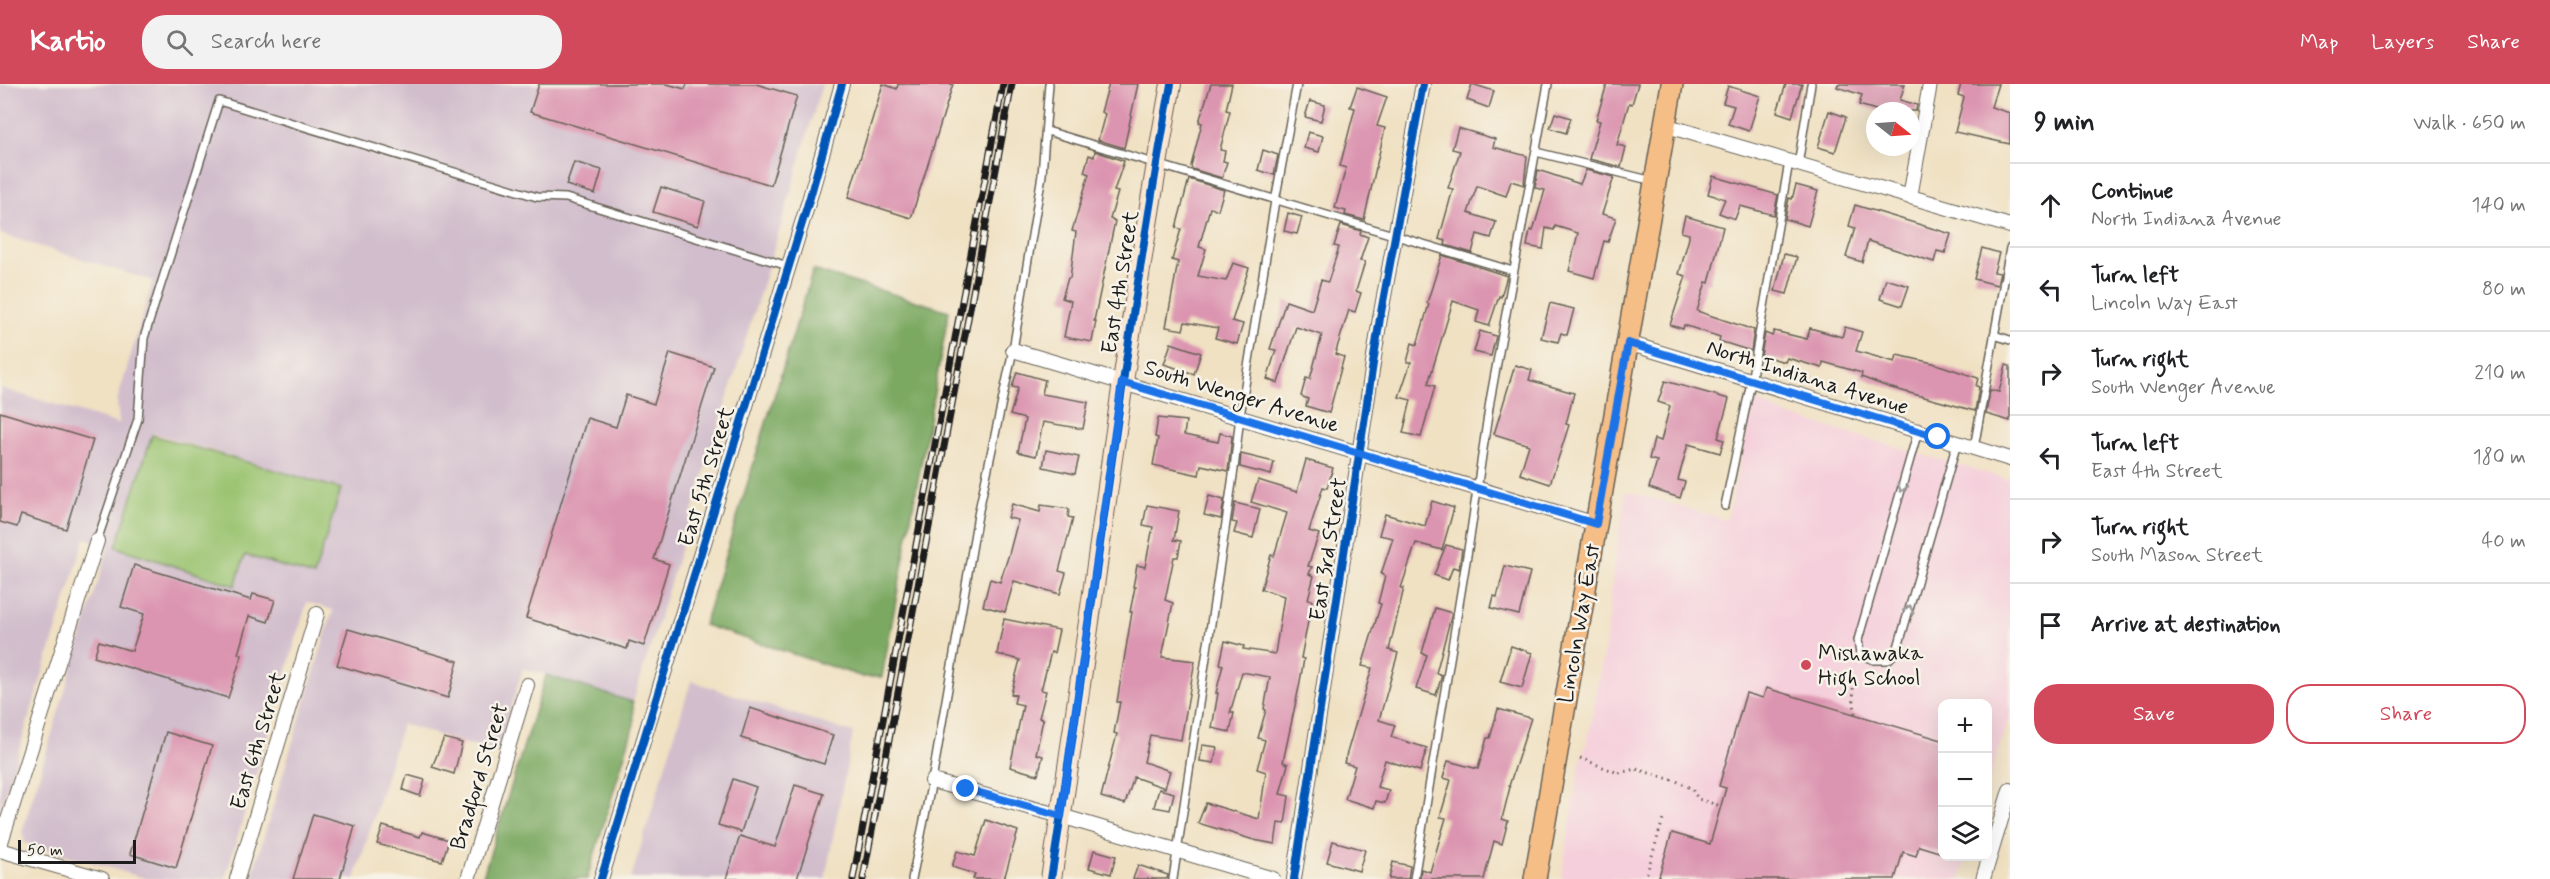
<!DOCTYPE html>
<meta charset="utf-8">
<style>
:root{--surface:#fff;--page:#f2f2f2;--text:#202124;--muted:#757577;--line:#e0e0e0;--accent:#d1495b}
body{margin:0;font-family:Mynerve,sans-serif;background:var(--page);color:var(--text)}
.controls{position:absolute;right:18px;bottom:18px;display:grid;overflow:hidden;border-radius:12px;box-shadow:0 6px 24px #0002}
.controls button{width:54px;height:54px;display:grid;place-items:center;padding:0;border:0;border-bottom:2px solid var(--line);background:var(--surface);color:var(--text);font:30px sans-serif}
.compass{position:absolute;left:1866px;top:18px;width:54px;height:54px;border-radius:50%;background:var(--surface);box-shadow:0 6px 24px #0002;rotate:107deg}
.scale{position:absolute;left:18px;bottom:15px;width:118px;box-sizing:border-box;padding-left:6px;border:3px solid #1c1c1c;border-top:0;font-size:16px;line-height:21px;white-space:nowrap;color:#1c1c1c;-webkit-text-stroke:4px #f7f3e8;paint-order:stroke}
.stop{position:absolute;width:18px;height:18px;margin:-14px;border:4px solid #1a73e8;border-radius:50%;background:#fff}
.stop.end{background:#1a73e8;border-color:#fff;box-shadow:0 2px 6px #0008}
.list{margin:0;padding:0;list-style:none}
h2{display:flex;justify-content:space-between;align-items:center;height:78px;margin:0;padding:0 24px;font-size:26px}
h2 small{font-size:20px;font-weight:400;color:var(--muted)}
.list li{display:grid;grid-template-columns:39px 1fr auto;gap:18px;align-items:center;box-sizing:border-box;height:84px;padding:0 24px;border-top:2px solid var(--line)}
.list b{display:block;font-size:22px;white-space:nowrap}
.list p{margin:0;font-size:20px;white-space:nowrap;color:var(--muted)}
.list em{font-size:20px;font-style:normal;color:var(--muted)}
.actions{display:flex;gap:12px;padding:18px 24px}
.actions a{flex:1;padding:14px 0;border:2px solid var(--accent);border-radius:24px;text-align:center;font-size:21px;color:var(--accent)}
.actions .main{background:var(--accent);color:#fff}
.icon{flex:none;width:33px;height:33px;fill:none;stroke:currentColor;stroke-width:2;stroke-linecap:round;stroke-linejoin:round}
.map{position:relative;flex:none;width:2010px;height:795px;overflow:hidden}
header{display:flex;align-items:center;gap:36px;box-sizing:border-box;height:84px;padding:0 30px;background:var(--accent);color:#fff}
header strong{font-size:28px}
nav{display:flex;gap:33px;margin-inline-start:auto;font-size:21px}
.search{width:420px;height:54px;background:var(--page);display:flex;align-items:center;gap:15px;box-sizing:border-box;padding:0 21px;border-radius:24px;color:var(--muted);font-size:22px}
main{display:flex}
aside{flex:1;background:var(--surface)}
.map>svg:first-child{display:block}
.built{fill:#f5cfdb}
.industrial{fill:#d1bdcc;fill-rule:evenodd}
.green{fill:#9ac36f;stroke:#5b7046;stroke-width:1.5}
.forest{fill:#7ba962;stroke:#4c623f;stroke-width:1.5}
.building{fill:#dc95b0}
.lines{fill:none;stroke-linecap:round;stroke-linejoin:round}
.lane-casing{stroke:#666156;stroke-width:10}
.street-casing{stroke:#666156;stroke-width:16}
.secondary-casing{stroke:#666156;stroke-width:22}
.primary-casing{stroke:#666156;stroke-width:24}
.path{stroke:#666156;stroke-width:3;stroke-dasharray:1.5 4.5;stroke-linecap:butt}
.lane{stroke:#fff;stroke-width:7}
.street{stroke:#fff;stroke-width:14}
.secondary{stroke:#fbe5cf;stroke-width:20}
.primary{stroke:#f6be87;stroke-width:21}
.rail-casing{stroke:#1c1c1c;stroke-width:7}
.rail{stroke:#f7f3e8;stroke-width:4.5;stroke-dasharray:14;stroke-linecap:butt}
.cycleway-casing{stroke:#f7f3e8;stroke-width:11}
.cycleway{stroke:#0057b8;stroke-width:8}
.oneway{stroke:#999}
.route{stroke:#1a73e8;stroke-width:8}
.poi-dot{fill:#d1495b;stroke:#f7f3e8;stroke-width:2}
.labels{text-anchor:middle;stroke-width:5;stroke-linejoin:round;paint-order:stroke}
.street-label{font-size:22px;fill:#1c1c1c;stroke:#f7f3e8}
.poi-label{font-size:22px;fill:#1c1c1c;stroke:#f7f3e8;text-anchor:start}
</style>
<header>
<strong>Kartio</strong>
<div class="search"><svg class="icon" aria-label="search" viewBox="0 0 24 24"><circle cx="10" cy="10" r="6"/><path d="M15 15l6 6"/></svg>Search here</div>
<nav><a>Map</a><a>Layers</a><a>Share</a></nav>
</header>
<main>
<div class="map">
<svg width="2010" height="795" viewBox="0 0 2010 795">
<rect width="100%" height="100%" fill="#f7f3e8"/>
<filter id="ink" filterUnits="userSpaceOnUse"><feTurbulence type="fractalNoise" baseFrequency=".0167" numOctaves="2"/><feDisplacementMap in="SourceGraphic" scale="12" xChannelSelector="R" yChannelSelector="G"/><feConvolveMatrix kernelMatrix="1 2 1 2 8 2 1 2 1" color-interpolation-filters="sRGB"/></filter>
<filter id="wash" filterUnits="userSpaceOnUse"><feTurbulence type="fractalNoise" baseFrequency=".008" numOctaves="4" result="noise"/><feDisplacementMap in="SourceGraphic" scale="24" xChannelSelector="R" yChannelSelector="G"/><feGaussianBlur stdDeviation="1.35" result="paint"/><feColorMatrix in="noise" values="0 0 0 0 0 0 0 0 0 0 0 0 0 0 0 0 0 1.4 0 .05"/><feComposite in="paint" operator="in"/></filter>
<g filter="url(#wash)">
<rect width="100%" height="100%" fill="#f0e1c3"/>
<!-- built -->
<polygon class="built" points="1754,316 1783,330 2010,396 2010,636 2007,638 1988,701 1988,620 1942,620 1942,772 1966,773 1961,795 1561,795 1580,680 1589,651 1608,543 1613,486 1626,407 1727,436"/>
<!-- industrial -->
<g class="industrial">
<path d="M 0,0 L 822,0 L 782,138 L 633,618 L 523,584 L 497,669 L 402,640 L 355,795 L 251,795 L 333,526 L 307,518 L 225,795 L 148,795 L 25,759 L 22,748 L 109,462 L 85,454 L 0,727 L 0,304 L 119,340 L 117,317 L 153,197 L 0,150 ZM 153,349 L 341,405 L 245,471 L 235,501 L 116,463 Z"/>
<polygon points="691,597 853,649 825,795 631,795"/>
</g>
<!-- green -->
<polygon class="green" points="152,351 341,405 314,492 245,471 235,502 116,463"/>
<!-- forest -->
<g class="forest">
<polygon points="813,186 949,227 882,593 863,593 704,541"/>
<polygon points="546,591 633,618 634,640 587,795 492,795 483,792"/>
</g>
<g id="blocks">
<!-- building -->
<g class="building">
<polygon points="539,0 667,0 685,5 687,0 756,0 797,12 771,101 530,28"/>
<polygon points="883,0 897,5 898,0 953,0 911,134 848,114"/>
<polygon points="1109,0 1138,0 1124,64 1098,56 1105,30 1101,28"/>
<polygon points="1211,0 1232,0 1226,26 1230,27 1220,66 1225,67 1223,77 1227,78 1222,94 1192,85 1191,82 1202,39 1199,38"/>
<polygon points="1472,0 1494,7 1489,24 1467,16"/>
<polygon points="1607,0 1638,0 1632,20 1629,19 1617,61 1626,63 1621,83 1589,75 1600,37 1596,36"/>
<polygon points="1786,0 1802,0 1792,33 1777,28"/>
<polygon points="1838,0 1905,0 1900,16 1917,21 1916,27 1879,27 1859,21 1862,11 1837,3"/>
<polygon points="1961,0 1998,0 1991,23 2010,29 2010,60 1955,48 1964,13 1958,11"/>
<polygon points="1728,2 1760,12 1749,47 1728,40 1734,22 1723,19"/>
<polygon points="1357,3 1387,13 1377,42 1385,44 1364,136 1345,131 1346,127 1335,124 1346,84 1340,82 1355,24 1350,23"/>
<polygon points="1310,17 1325,21 1321,37 1305,33"/>
<polygon points="1829,27 1846,33 1835,68 1818,63"/>
<polygon points="1555,29 1571,34 1566,49 1550,44"/>
<polygon points="1458,44 1495,55 1493,63 1527,72 1524,101 1511,97 1506,112 1477,102 1468,129 1496,138 1491,154 1477,150 1472,169 1445,161 1446,157 1439,155 1453,105 1448,104 1460,67 1452,65"/>
<polygon points="1308,48 1323,52 1319,68 1304,64"/>
<polygon points="1263,66 1278,71 1274,91 1258,86"/>
<polygon points="1095,67 1124,77 1114,107 1118,108 1110,135 1115,137 1094,237 1096,237 1092,258 1064,253 1071,217 1062,214 1068,194 1070,194 1076,148 1072,147 1089,90 1084,88 1089,71 1094,73"/>
<polygon points="574,78 602,86 595,110 566,101"/>
<polygon points="1538,86 1580,100 1586,86 1614,93 1602,130 1616,134 1608,158 1604,157 1594,194 1569,187 1578,149 1555,142 1554,146 1546,144 1543,165 1527,162 1530,146 1533,147 1545,106 1535,104"/>
<polygon points="1713,92 1778,111 1774,131 1740,122 1735,135 1719,129 1725,115 1708,110"/>
<polygon points="1189,95 1224,106 1218,126 1210,124 1199,163 1206,165 1198,192 1226,197 1233,179 1249,184 1232,237 1243,240 1237,260 1215,254 1218,244 1185,238 1183,246 1166,243 1178,178 1172,176 1181,145 1176,144"/>
<polygon points="1796,101 1818,107 1808,142 1785,135 1789,114 1792,115"/>
<polygon points="661,103 705,117 698,142 653,128"/>
<polygon points="1855,121 1951,150 1945,169 1937,167 1934,178 1868,157 1862,178 1846,173 1855,144 1849,142"/>
<polygon points="1288,129 1302,133 1297,150 1284,147"/>
<polygon points="1685,132 1723,143 1709,199 1706,198 1697,227 1754,246 1751,267 1719,257 1720,253 1684,241 1683,245 1670,241 1686,192 1679,190 1689,154 1689,150 1681,148"/>
<polygon points="1341,141 1361,147 1360,150 1368,153 1360,177 1365,178 1356,207 1361,209 1355,228 1349,226 1335,270 1344,273 1329,329 1306,322 1308,315 1301,312 1306,294 1310,295 1322,251 1296,243 1278,299 1267,295 1276,266 1270,265 1286,217 1312,226 1321,196 1328,198 1339,163 1334,162"/>
<polygon points="1982,164 1999,169 1994,188 2000,189 1997,201 1974,195"/>
<polygon points="1784,170 1797,173 1787,210 1775,207"/>
<polygon points="1442,171 1507,192 1501,213 1499,212 1489,242 1476,238 1479,226 1453,217 1428,300 1435,302 1421,353 1403,349 1411,316 1399,313 1411,278 1407,278 1412,259 1417,261 1429,220 1427,219"/>
<polygon points="1886,195 1909,202 1902,222 1880,215"/>
<polygon points="1550,219 1574,225 1567,251 1561,249 1558,258 1541,254"/>
<polygon points="1845,243 1862,248 1856,267 1895,278 1897,271 1933,279 1978,294 1976,302 1979,303 1975,327 1888,303 1861,293 1862,289 1823,278 1822,284 1787,274 1785,278 1761,271 1765,249 1772,252 1774,247 1807,255 1810,244 1842,253"/>
<polygon points="1480,247 1496,252 1491,272 1474,268"/>
<polygon points="1171,259 1201,269 1194,290 1164,280"/>
<polygon points="670,269 714,283 654,475 669,480 644,562 629,557 627,565 526,534 587,334 616,343 626,311 654,320"/>
<polygon points="1515,281 1532,286 1529,296 1574,309 1566,340 1569,341 1550,400 1520,390 1529,361 1494,350"/>
<polygon points="2006,281 2010,282 2010,337 1986,330 1990,306 1999,308"/>
<polygon points="1017,288 1045,296 1042,310 1088,318 1083,345 1043,338 1036,372 1018,368 1025,335 1010,331 1018,304 1012,303"/>
<polygon points="1665,297 1729,315 1718,354 1724,356 1720,369 1688,360 1678,396 1685,398 1680,414 1649,404 1657,377 1649,375 1654,355 1661,357 1670,322 1658,318"/>
<polygon points="0,328 93,356 66,445 21,431 17,443 0,438"/>
<polygon points="1158,334 1186,337 1184,351 1218,358 1220,349 1232,352 1228,387 1201,381 1199,391 1153,381 1158,354 1155,353"/>
<polygon points="1046,366 1079,373 1075,390 1043,383"/>
<polygon points="1241,370 1274,378 1271,391 1240,383"/>
<polygon points="1306,376 1333,384 1327,404 1323,403 1309,447 1319,450 1308,482 1312,483 1309,490 1314,492 1308,515 1312,516 1301,574 1304,575 1299,603 1283,678 1288,680 1280,710 1289,712 1285,740 1278,739 1275,760 1254,756 1198,739 1206,719 1259,735 1266,688 1257,685 1265,656 1258,654 1266,626 1264,625 1270,593 1242,588 1230,629 1234,629 1230,648 1212,644 1218,609 1216,609 1223,581 1220,580 1225,557 1244,562 1243,565 1275,570 1284,512 1261,505 1271,471 1274,472 1287,429 1251,418 1258,396 1297,408"/>
<polygon points="1209,412 1224,416 1221,435 1204,431"/>
<polygon points="1432,417 1454,424 1442,466 1416,459 1401,504 1404,504 1389,566 1398,569 1379,636 1395,641 1391,653 1427,664 1420,687 1385,676 1377,703 1389,706 1385,719 1376,717 1374,724 1345,715 1355,682 1344,679 1372,584 1362,582 1381,520 1378,519 1385,492 1381,490 1393,454 1379,451 1385,430 1425,442"/>
<polygon points="1235,419 1260,425 1253,454 1234,449 1237,439 1232,438"/>
<polygon points="1012,420 1040,428 1041,421 1069,425 1068,433 1073,434 1059,487 1066,489 1060,510 1014,497 1005,528 983,522 990,495 1000,498 1009,470 1018,436 1008,434"/>
<polygon points="1147,421 1179,427 1174,456 1181,457 1178,473 1174,473 1165,516 1173,519 1162,573 1195,577 1181,656 1150,651 1144,678 1170,687 1165,704 1134,693 1125,720 1101,713 1117,650 1114,649 1120,618 1117,618 1132,528 1130,528 1135,503 1133,503 1137,481 1145,483 1153,443 1143,441"/>
<polygon points="1446,461 1462,465 1459,485 1453,483 1448,496 1434,491"/>
<polygon points="134,481 251,516 253,510 275,516 268,538 249,532 238,570 242,571 228,614 94,573 99,557 132,567 144,530 121,523"/>
<polygon points="1505,482 1530,488 1519,531 1491,524 1494,512 1497,513"/>
<polygon points="1435,524 1452,529 1436,589 1442,591 1436,611 1416,605 1427,571 1422,569"/>
<polygon points="1004,535 1059,546 1054,569 1051,568 1041,606 1046,607 1039,634 1043,635 1036,670 1043,672 1038,691 1010,683 1023,621 1014,619 1016,611 1011,610 1020,576 997,570"/>
<polygon points="348,545 458,577 448,614 337,581"/>
<polygon points="1511,562 1532,569 1522,604 1500,598"/>
<polygon points="1766,604 1942,656 1942,769 1919,762 1916,772 1903,768 1895,795 1658,795 1672,749 1710,760 1726,704 1719,702 1746,609 1763,614"/>
<polygon points="750,624 833,651 824,680 741,654"/>
<polygon points="1498,625 1531,634 1509,702 1510,703 1502,735 1508,737 1502,760 1494,757 1484,795 1420,795 1421,785 1430,788 1446,734 1440,733 1451,696 1443,694 1448,677 1478,685 1487,654 1490,654"/>
<polygon points="166,648 212,662 176,784 130,770"/>
<polygon points="444,654 462,659 454,690 432,683"/>
<polygon points="1202,661 1217,663 1214,679 1200,677"/>
<polygon points="407,691 425,696 420,712 403,706"/>
<polygon points="733,695 756,703 741,748 718,741"/>
<polygon points="795,701 824,710 797,795 726,795 740,752 775,763"/>
<polygon points="1159,705 1174,709 1170,726 1154,723"/>
<polygon points="313,730 355,742 340,795 293,795"/>
<polygon points="986,736 1018,747 1004,795 973,795 975,790 952,783 957,767 975,772"/>
<polygon points="383,742 420,753 422,748 449,756 442,777 377,760"/>
<polygon points="1333,757 1365,766 1359,787 1327,778"/>
<polygon points="1094,766 1116,772 1111,790 1089,784"/>
<polygon points="1393,778 1410,782 1408,795 1389,795"/>
<polygon points="1138,781 1168,791 1167,795 1133,795"/>
</g>
</g>
</g>
<g filter="url(#ink)">
<use href="#blocks" fill-opacity="0" stroke="#666156" stroke-width="1.5"/>
<g class="lines">
<defs>
<g id="lane">
<polyline points="1047,47 1513,187"/>
<polyline points="1536,68 1653,97"/>
<polyline points="1798,81 1811,0"/>
<polyline points="1994,251 2010,256"/>
<polyline points="1918,347 1858,556 1860,569 1874,576 1888,576 1897,567 1957,359"/>
<polyline points="1974,364 2010,164"/>
<polyline points="1725,422 1751,298 1789,78"/>
<polyline points="97,457 138,335 144,254 219,17 537,113 566,114 788,182"/>
<polyline points="912,795 932,697 978,431 1013,266 1042,91 1049,0"/>
<polyline points="1173,795 1234,385 1240,332 1275,117 1297,0"/>
<polyline points="1414,795 1471,447 1490,317 1548,0"/>
</g>
<g id="street">
<polyline points="1664,41 2010,142"/>
<polyline points="1910,113 1930,0"/>
<polyline points="1628,259 2010,375"/>
<polyline points="1013,266 1596,440"/>
<polyline points="932,697 1061,732 1273,795"/>
<polyline points="0,761 97,457"/>
<polyline points="0,766 102,795"/>
<polyline points="237,795 317,530"/>
<polyline points="468,795 527,601"/>
<polyline points="601,795 810,113 842,0"/>
<polyline points="1294,795 1380,234 1423,0"/>
<polyline points="1983,795 2010,706"/>
</g>
<path id="secondary" d="M 1051,795 C 1093,530 1123,264 1171,0"/>
<polyline id="primary" points="1535,795 1672,0"/>
</defs>
<!-- lane casing -->
<use href="#lane" class="lane-casing"/>
<!-- street casing -->
<use href="#street" class="street-casing"/>
<!-- secondary casing -->
<use href="#secondary" class="secondary-casing"/>
<!-- primary casing -->
<use href="#primary" class="primary-casing"/>
<!-- path -->
<g class="path">
<polyline points="1853,604 1855,630"/>
<polyline points="1580,674 1618,689 1636,685 1679,698 1692,705 1698,715 1721,722"/>
<polyline points="1645,795 1664,732"/>
</g>
<!-- lane -->
<use href="#lane" class="lane"/>
<!-- street -->
<use href="#street" class="street"/>
<!-- secondary -->
<use href="#secondary" class="secondary"/>
<!-- primary -->
<use href="#primary" class="primary"/>
<defs>
<g id="rail">
<polyline points="853,795 1003,0"/>
<polyline points="863,795 1012,0"/>
</g>
</defs>
<!-- rail casing -->
<use href="#rail" class="rail-casing"/>
<!-- rail -->
<use href="#rail" class="rail"/>
<defs>
<g id="cycleway">
<polyline points="601,795 810,113 842,0"/>
<path d="M 1051,795 C 1093,530 1123,264 1171,0"/>
<polyline points="1294,795 1380,234 1423,0"/>
</g>
</defs>
<!-- cycleway casing -->
<use href="#cycleway" class="cycleway-casing"/>
<!-- cycleway -->
<use href="#cycleway" class="cycleway"/>
</g>
<!-- one-way arrows -->
<defs><path id="oneway-chevron" d="M-2-3.5L2.5 0L-2 3.5" fill="none" stroke-width="1.6" stroke-linecap="round" stroke-linejoin="round" transform="scale(1.5)"/></defs>
<g class="oneway">
<use href="#oneway-chevron" transform="translate(1902 404) rotate(106)"/>
<use href="#oneway-chevron" transform="translate(1909 525) rotate(-74)"/>
</g>
</g>
<g class="lines" filter="url(#ink)">
<!-- route -->
<polyline class="route" points="966,705 1061,732 1122,298 1596,440 1628,259 1938,353"/>
</g>
<!-- markers -->
<circle class="poi-dot" cx="1806" cy="581" r="6"/>
<g class="labels">
<!-- street labels -->
<g class="street-label">
<text transform="translate(1119 198) rotate(-81)" y="8">East 4th Street</text>
<text transform="translate(1808 292) rotate(17)" y="8">North Indiana Avenue</text>
<text transform="translate(1242 311) rotate(17)" y="8">South Wenger Avenue</text>
<text transform="translate(705 392) rotate(-73)" y="8">East 5th Street</text>
<text transform="translate(1327 465) rotate(-81)" y="8">East 3rd Street</text>
<text transform="translate(1578 539) rotate(-80)" y="8">Lincoln Way East</text>
<text transform="translate(257 656) rotate(-73)" y="8">East 6th Street</text>
<text transform="translate(478 692) rotate(-73)" y="8">Bradford Street</text>
</g>
<!-- poi labels -->
<g class="poi-label">
<text x="1818" y="576">Mishawaka<tspan x="1818" dy="25">High School</tspan></text>
</g>
</g>
</svg>
<div class="controls">
<button>+</button>
<button>−</button>
<button><svg class="icon" aria-label="layers" viewBox="0 0 24 24"><path d="M12 4l9 5-9 5-9-5zM3 14l9 5 9-5"/></svg></button>
</div>
<svg class="compass" viewBox="-18 -18 36 36"><path d="M0-13l5 13h-10z" fill="#e53935"/><path d="M0 13l5-13h-10z" fill="#757577"/></svg>
<div class="scale">50 m</div>
<div class="stop" style="left:1938px;top:353px"></div>
<div class="stop end" style="left:966px;top:705px"></div>
</div>
<aside>
<h2>9 min<small>Walk · 650 m</small></h2>
<ul class="list">
<li><svg class="icon" aria-label="ahead" viewBox="0 0 24 24"><path d="M12 20V5M6 11l6-6 6 6"/></svg><div><b>Continue</b><p>North Indiana Avenue</p></div><em>140 m</em></li>
<li><svg class="icon" aria-label="left" viewBox="0 0 24 24"><path d="M17 20v-9H6M10 6l-5 5 5 5"/></svg><div><b>Turn left</b><p>Lincoln Way East</p></div><em>80 m</em></li>
<li><svg class="icon" aria-label="right" viewBox="0 0 24 24"><path d="M7 20v-9h11M14 6l5 5-5 5"/></svg><div><b>Turn right</b><p>South Wenger Avenue</p></div><em>210 m</em></li>
<li><svg class="icon" aria-label="left" viewBox="0 0 24 24"><path d="M17 20v-9H6M10 6l-5 5 5 5"/></svg><div><b>Turn left</b><p>East 4th Street</p></div><em>180 m</em></li>
<li><svg class="icon" aria-label="right" viewBox="0 0 24 24"><path d="M7 20v-9h11M14 6l5 5-5 5"/></svg><div><b>Turn right</b><p>South Mason Street</p></div><em>40 m</em></li>
<li><svg class="icon" aria-label="arrive" viewBox="0 0 24 24"><path d="M6 21V4h12l-3 4 3 4H6"/></svg><div><b>Arrive at destination</b></div></li>
</ul>
<div class="actions"><a class="main">Save</a><a>Share</a></div>
</aside>
</main>
